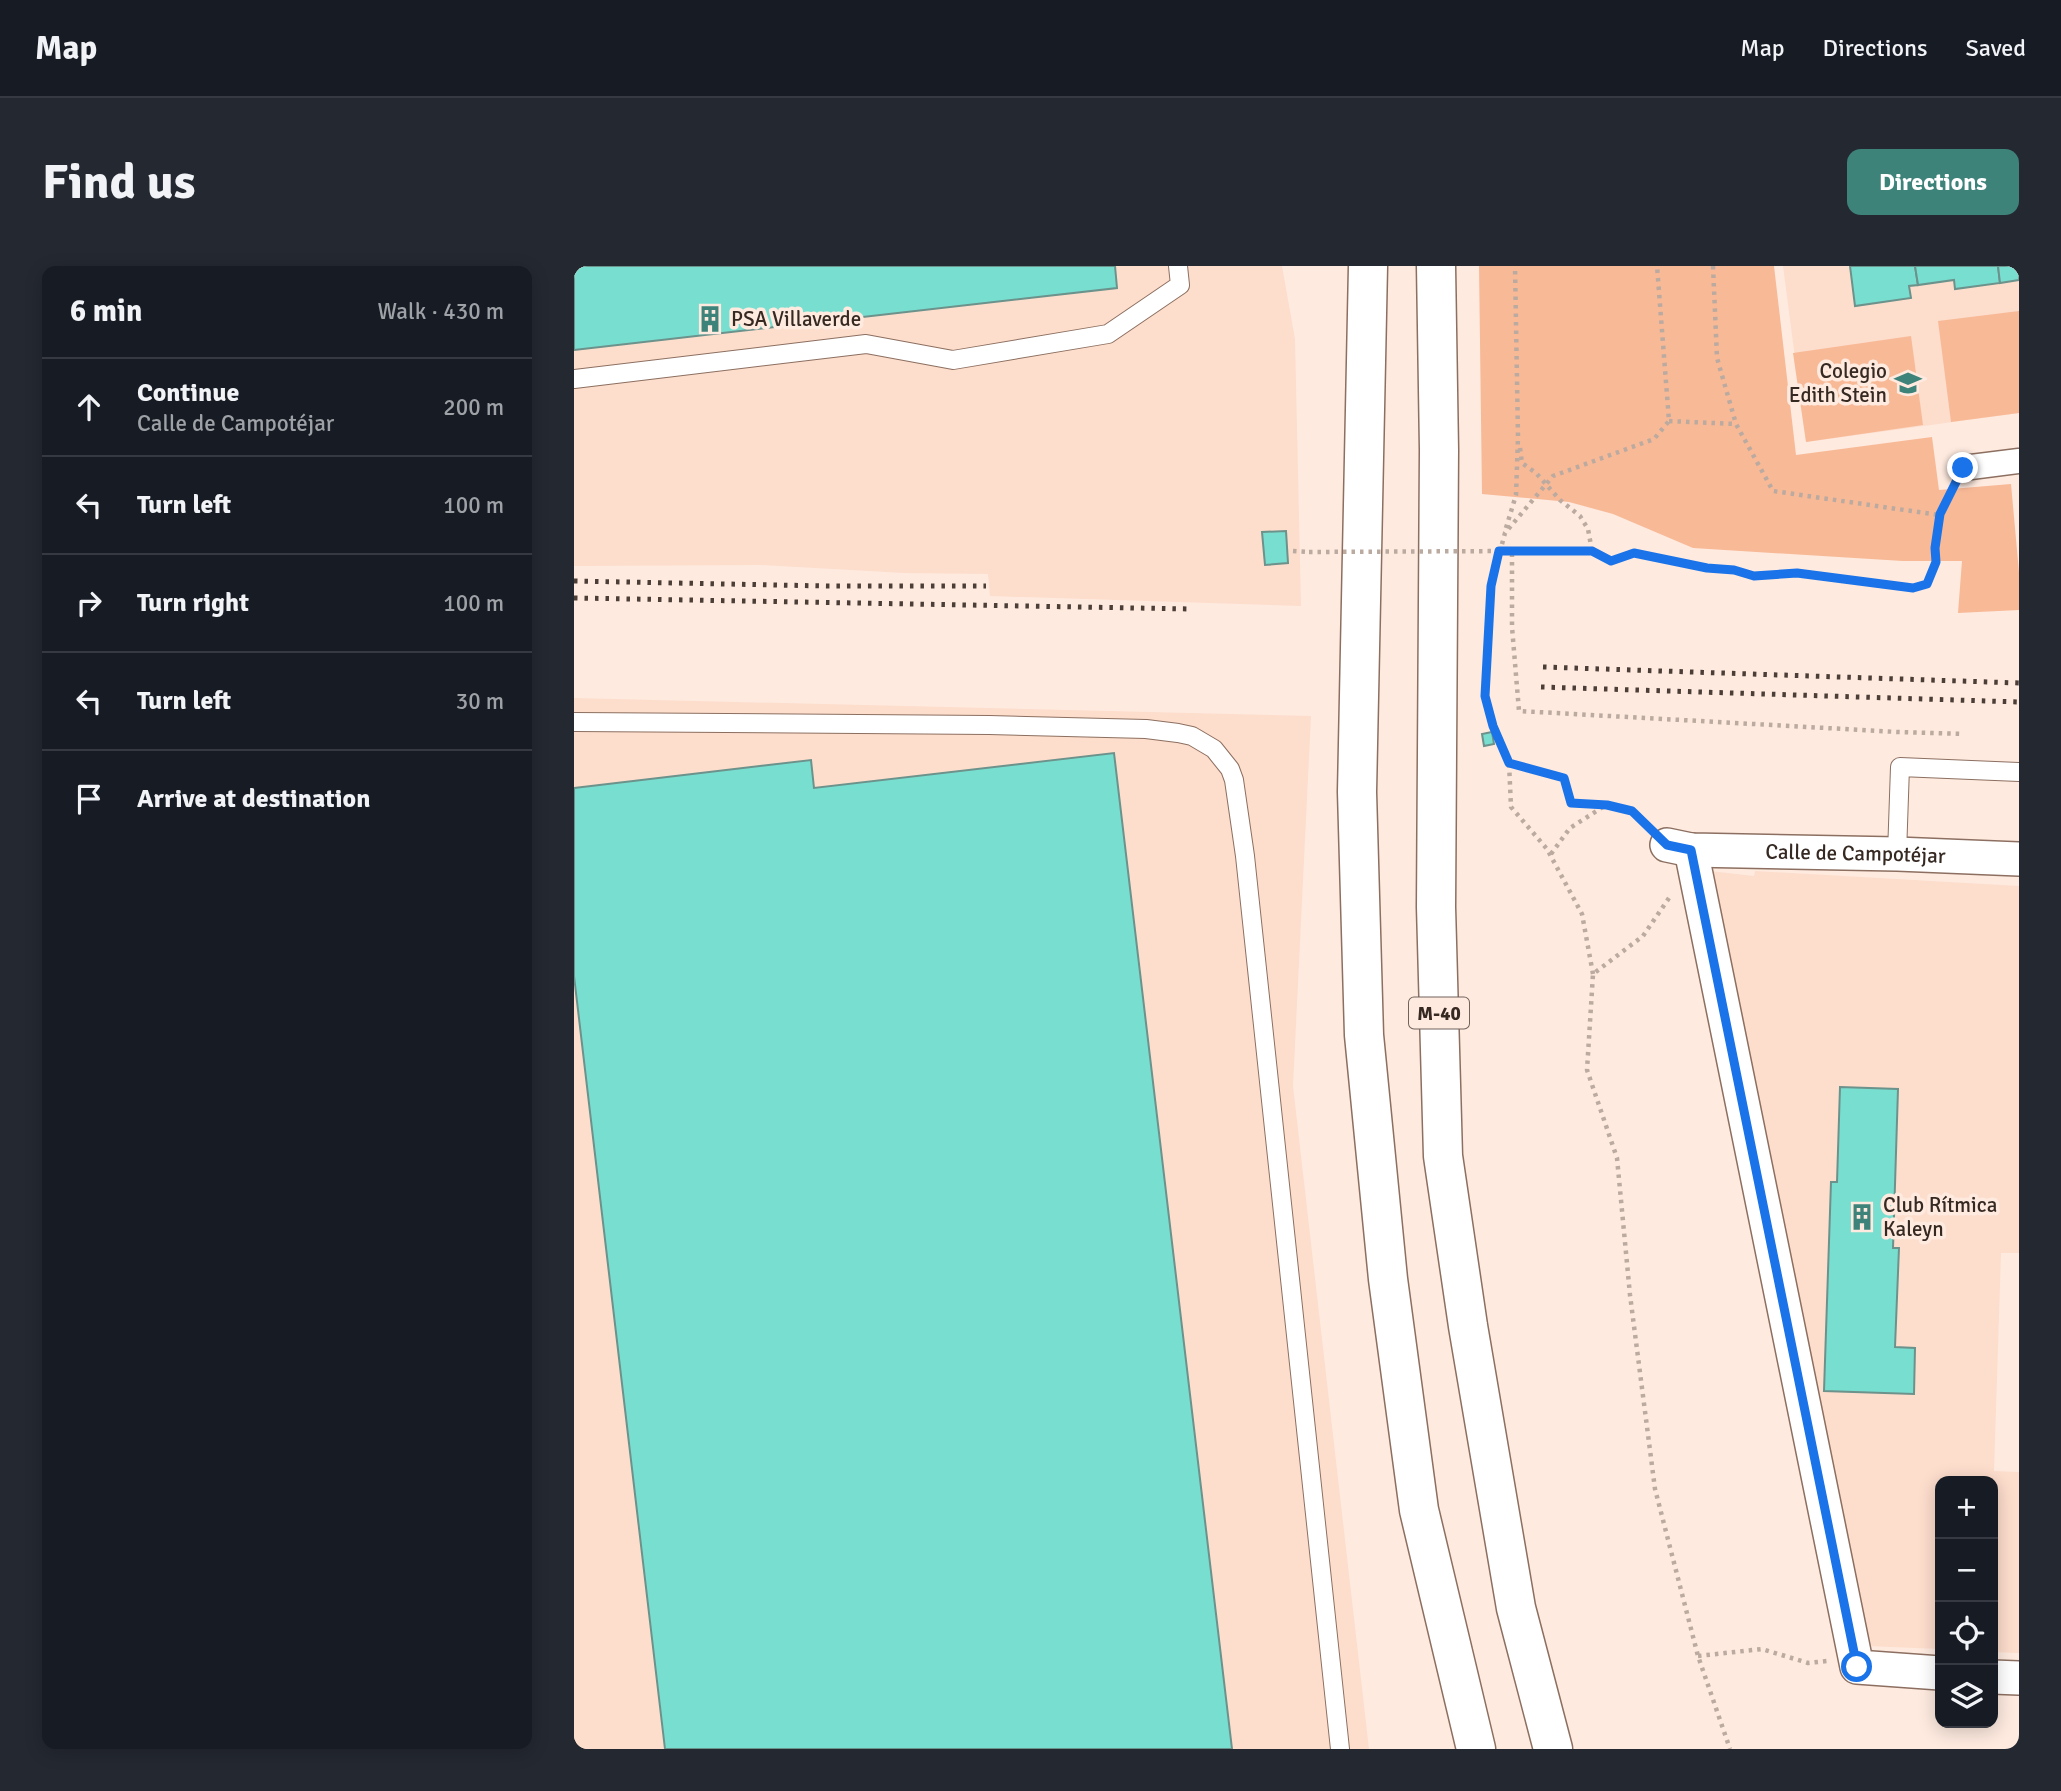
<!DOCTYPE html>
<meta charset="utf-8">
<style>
:root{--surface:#171b24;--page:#242831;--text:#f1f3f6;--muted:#9ea1a6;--line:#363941;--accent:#3e837a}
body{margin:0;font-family:Signika,sans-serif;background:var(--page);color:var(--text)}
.controls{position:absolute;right:21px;bottom:21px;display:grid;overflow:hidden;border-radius:14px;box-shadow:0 4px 18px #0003}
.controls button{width:63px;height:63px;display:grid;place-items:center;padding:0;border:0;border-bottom:2px solid var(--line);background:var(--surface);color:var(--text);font:35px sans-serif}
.stop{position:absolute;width:21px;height:21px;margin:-16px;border:5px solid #1a73e8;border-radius:50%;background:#fff}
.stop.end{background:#1a73e8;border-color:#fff;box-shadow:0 2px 7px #0008}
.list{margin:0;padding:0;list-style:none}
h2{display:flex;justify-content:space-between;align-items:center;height:91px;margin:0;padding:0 28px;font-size:30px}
h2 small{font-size:23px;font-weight:400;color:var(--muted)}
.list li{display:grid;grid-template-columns:46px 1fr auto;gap:21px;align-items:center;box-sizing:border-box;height:98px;padding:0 28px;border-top:2px solid var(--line)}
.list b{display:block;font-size:26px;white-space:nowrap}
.list p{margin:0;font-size:23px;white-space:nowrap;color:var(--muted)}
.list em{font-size:23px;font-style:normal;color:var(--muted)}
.icon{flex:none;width:38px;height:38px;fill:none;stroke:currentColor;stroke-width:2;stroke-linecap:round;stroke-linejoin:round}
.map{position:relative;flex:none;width:1445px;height:1483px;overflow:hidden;border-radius:14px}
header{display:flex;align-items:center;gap:42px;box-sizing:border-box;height:98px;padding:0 35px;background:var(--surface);border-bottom:2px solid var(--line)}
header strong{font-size:33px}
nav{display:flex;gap:38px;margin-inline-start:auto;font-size:24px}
.intro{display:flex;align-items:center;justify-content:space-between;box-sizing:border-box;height:168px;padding:0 42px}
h1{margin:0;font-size:49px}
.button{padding:18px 32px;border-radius:14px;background:var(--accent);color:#fff;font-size:24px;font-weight:700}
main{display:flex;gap:42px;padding:0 42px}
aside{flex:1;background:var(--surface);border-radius:14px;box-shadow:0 4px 18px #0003}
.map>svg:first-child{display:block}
.built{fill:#fdddcc}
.green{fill:#f8b997}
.building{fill:#78ded0;stroke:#6c928c;stroke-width:2}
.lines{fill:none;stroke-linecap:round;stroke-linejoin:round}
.service-casing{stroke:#8c6f60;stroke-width:20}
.pedestrian-casing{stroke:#8c6f60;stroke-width:27}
.minor-casing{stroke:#8c6f60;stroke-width:36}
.motorway-casing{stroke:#8c6f60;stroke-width:41}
.path{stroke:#bbaaa0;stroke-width:4.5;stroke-dasharray:3.5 5;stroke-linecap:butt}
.service{stroke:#fff;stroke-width:18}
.pedestrian{stroke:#fff;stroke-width:24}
.minor{stroke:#fff;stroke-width:33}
.motorway{stroke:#fff;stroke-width:38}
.rail{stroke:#4b3e37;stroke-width:5;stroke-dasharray:3.5 7;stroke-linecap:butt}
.path-bridge{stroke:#bbaaa0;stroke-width:4.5;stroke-dasharray:3.5 5;stroke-linecap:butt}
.route{stroke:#1a73e8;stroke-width:9}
.labels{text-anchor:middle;stroke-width:7;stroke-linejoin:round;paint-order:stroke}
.shield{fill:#feeadf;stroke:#71635b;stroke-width:2}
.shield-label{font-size:19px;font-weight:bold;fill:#352922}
.poi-label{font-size:21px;fill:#352922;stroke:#feeadf;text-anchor:start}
.street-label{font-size:21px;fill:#352922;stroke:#feeadf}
</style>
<header>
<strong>Map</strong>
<nav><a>Map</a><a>Directions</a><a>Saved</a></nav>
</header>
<div class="intro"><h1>Find us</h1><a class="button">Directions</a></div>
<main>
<aside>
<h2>6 min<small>Walk · 430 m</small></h2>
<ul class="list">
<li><svg class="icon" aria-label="ahead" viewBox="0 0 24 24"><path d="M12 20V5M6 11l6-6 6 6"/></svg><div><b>Continue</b><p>Calle de Campotéjar</p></div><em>200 m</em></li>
<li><svg class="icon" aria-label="left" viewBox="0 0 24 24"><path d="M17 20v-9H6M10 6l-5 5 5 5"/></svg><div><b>Turn left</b></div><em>100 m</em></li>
<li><svg class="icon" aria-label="right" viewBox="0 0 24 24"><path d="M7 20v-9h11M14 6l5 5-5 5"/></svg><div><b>Turn right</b></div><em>100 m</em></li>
<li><svg class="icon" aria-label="left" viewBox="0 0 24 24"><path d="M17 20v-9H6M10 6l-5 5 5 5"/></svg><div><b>Turn left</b></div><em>30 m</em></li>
<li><svg class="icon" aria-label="arrive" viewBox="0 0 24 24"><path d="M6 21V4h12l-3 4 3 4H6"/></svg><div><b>Arrive at destination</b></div></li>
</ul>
</aside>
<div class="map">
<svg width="1445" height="1483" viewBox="0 0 1445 1483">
<rect width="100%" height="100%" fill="#feeadf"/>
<!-- built -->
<g class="built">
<polygon points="0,0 708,0 721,73 727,340 416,330 414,308 330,307 187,299 0,300"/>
<polygon points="1209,0 1445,0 1445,147 1232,176"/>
<polygon points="0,432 737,450 719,820 795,1483 0,1483"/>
<polygon points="1136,605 1180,610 1181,605 1445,620 1445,987 1427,987 1420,1205 1445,1206 1445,1387 1419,1386 1419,1215 1366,1215 1366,1383 1293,1380"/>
</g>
<!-- green -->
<g class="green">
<polygon points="905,0 1200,0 1222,189 1358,171 1365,224 1437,218 1445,306 1445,344 1384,347 1388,295 1329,295 1119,282 1039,248 995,236 908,228"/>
<polygon points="1445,45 1445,147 1377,156 1364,55"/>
<polygon points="1337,70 1349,159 1232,176 1219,87"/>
</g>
<!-- building -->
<g class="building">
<polygon points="0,0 541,0 543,22 0,84"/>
<polygon points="1276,0 1341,0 1344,19 1335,20 1337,32 1281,40"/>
<polygon points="1341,0 1424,0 1426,17 1381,23 1380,14 1344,19"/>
<polygon points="1424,0 1445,0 1445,14 1426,17"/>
<polygon points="712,265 714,297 691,299 688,266"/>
<polygon points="918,466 920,478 910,480 908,468"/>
<polygon points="540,487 658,1483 91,1483 0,710 0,522 237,494 240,522"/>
<polygon points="1266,821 1324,823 1319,982 1325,982 1321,1081 1341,1082 1340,1128 1250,1125 1257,916 1263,916"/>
</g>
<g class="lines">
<defs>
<g id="service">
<polyline points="0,113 292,78 379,94 534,68 606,19 604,0"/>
<polyline points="0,456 415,459 572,463 604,467 618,470 640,483 656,503 660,514 671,590 766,1483"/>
<polyline points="1323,588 1326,501 1445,506"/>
</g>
<polyline id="pedestrian" points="1389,202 1445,195"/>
<g id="minor">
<path id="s1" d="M 1093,579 L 1117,584 L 1323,588 L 1445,593"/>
<polyline points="1117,584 1283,1401 1366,1407"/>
<polyline points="1419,1411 1445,1412"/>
</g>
<g id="motorway">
<polyline points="794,0 783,526 790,769 814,1013 845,1244 902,1483"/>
<polyline points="862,0 865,184 862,641 869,890 894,1060 942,1342 979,1483"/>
</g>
</defs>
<!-- service casing -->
<use href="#service" class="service-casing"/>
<!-- pedestrian casing -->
<use href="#pedestrian" class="pedestrian-casing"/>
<!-- minor casing -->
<use href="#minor" class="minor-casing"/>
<!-- motorway casing -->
<use href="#motorway" class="motorway-casing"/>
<!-- path -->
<g class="path">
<polyline points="1139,0 1143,92 1162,158"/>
<polyline points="1095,155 1162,158 1199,225 1365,249"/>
<polyline points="946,182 948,197 962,207 986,234 1006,250 1014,263 1018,285"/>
<polyline points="1379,222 1365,249 1361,282 1362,296 1353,318 1339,322 1223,307 1180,310 1160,304 1133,302 1061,287 1036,295 1018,285 938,285 938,361 945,445 1324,466 1390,468"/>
<polyline points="932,262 942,229 944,171 941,0"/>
<polyline points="719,285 735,286"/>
<polyline points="935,497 961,505 990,511 997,537 1033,539 1058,545 1072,559"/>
<polyline points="977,588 996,562 1032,539"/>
<polyline points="1095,632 1069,670 1019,708 1013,804 1043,892 1056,1029 1081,1223 1124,1390 1156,1483"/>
<polyline points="1019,708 1008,648 973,583 937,541 935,497 919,460 911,430 917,319 931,267 979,210 1080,173 1095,155 1083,0"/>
<polyline points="1124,1390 1188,1383 1234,1397 1253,1395"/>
</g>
<!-- service -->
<use href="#service" class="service"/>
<!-- pedestrian -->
<use href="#pedestrian" class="pedestrian"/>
<!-- minor -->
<use href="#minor" class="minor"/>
<!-- motorway -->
<use href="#motorway" class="motorway"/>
<!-- rail -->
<g class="rail">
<polyline points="0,315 252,320 412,320"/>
<polyline points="0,332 618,343"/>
<polyline points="969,401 1445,417"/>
<polyline points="967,421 1445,436"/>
</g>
<!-- path-bridge -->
<polyline class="path-bridge" points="735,286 938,285"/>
</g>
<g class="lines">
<!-- route -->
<polyline class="route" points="1283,1401 1117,584 1093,579 1058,545 1033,539 997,537 990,512 935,497 919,460 911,430 917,320 925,285 1018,285 1037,295 1060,287 1133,302 1160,304 1180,310 1223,307 1339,322 1353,318 1362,296 1361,282 1366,248 1389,202"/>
</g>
<!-- icons -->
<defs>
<symbol id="building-bare" viewBox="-9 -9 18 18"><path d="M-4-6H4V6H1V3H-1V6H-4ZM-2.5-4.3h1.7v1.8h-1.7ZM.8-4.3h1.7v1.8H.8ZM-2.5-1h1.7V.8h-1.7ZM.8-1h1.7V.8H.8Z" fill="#3e837a" stroke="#feeadf" stroke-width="2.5" paint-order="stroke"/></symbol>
<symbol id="school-bare" viewBox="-9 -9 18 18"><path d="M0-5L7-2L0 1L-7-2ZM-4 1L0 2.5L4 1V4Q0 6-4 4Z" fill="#3e837a" stroke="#feeadf" stroke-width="2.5" paint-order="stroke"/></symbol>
</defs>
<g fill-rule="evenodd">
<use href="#building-bare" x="117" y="34" width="38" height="38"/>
<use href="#school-bare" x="1315" y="98" width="38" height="38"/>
<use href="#building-bare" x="1269" y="932" width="38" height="38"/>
</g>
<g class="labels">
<!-- shield labels -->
<rect class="shield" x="835" y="731.5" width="60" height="31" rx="5"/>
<g class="shield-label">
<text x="865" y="754">M-40</text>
</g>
<!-- poi labels -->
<g class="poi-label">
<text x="157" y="60">PSA Villaverde</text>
<text x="1313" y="112" text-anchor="end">Colegio<tspan x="1313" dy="24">Edith Stein</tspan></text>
<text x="1309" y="946">Club Rítmica<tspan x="1309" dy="24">Kaleyn</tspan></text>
</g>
<!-- street labels -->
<g class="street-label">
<text dy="7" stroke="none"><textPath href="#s1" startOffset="189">Calle de Campotéjar</textPath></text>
</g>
</g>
</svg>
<div class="controls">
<button>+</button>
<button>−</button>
<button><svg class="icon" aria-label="locate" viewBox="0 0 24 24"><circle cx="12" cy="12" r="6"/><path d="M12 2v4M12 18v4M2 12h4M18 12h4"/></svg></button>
<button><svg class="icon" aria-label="layers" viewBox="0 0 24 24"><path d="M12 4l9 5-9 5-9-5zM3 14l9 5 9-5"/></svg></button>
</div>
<div class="stop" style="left:1283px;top:1401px"></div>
<div class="stop end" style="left:1389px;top:202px"></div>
</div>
</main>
